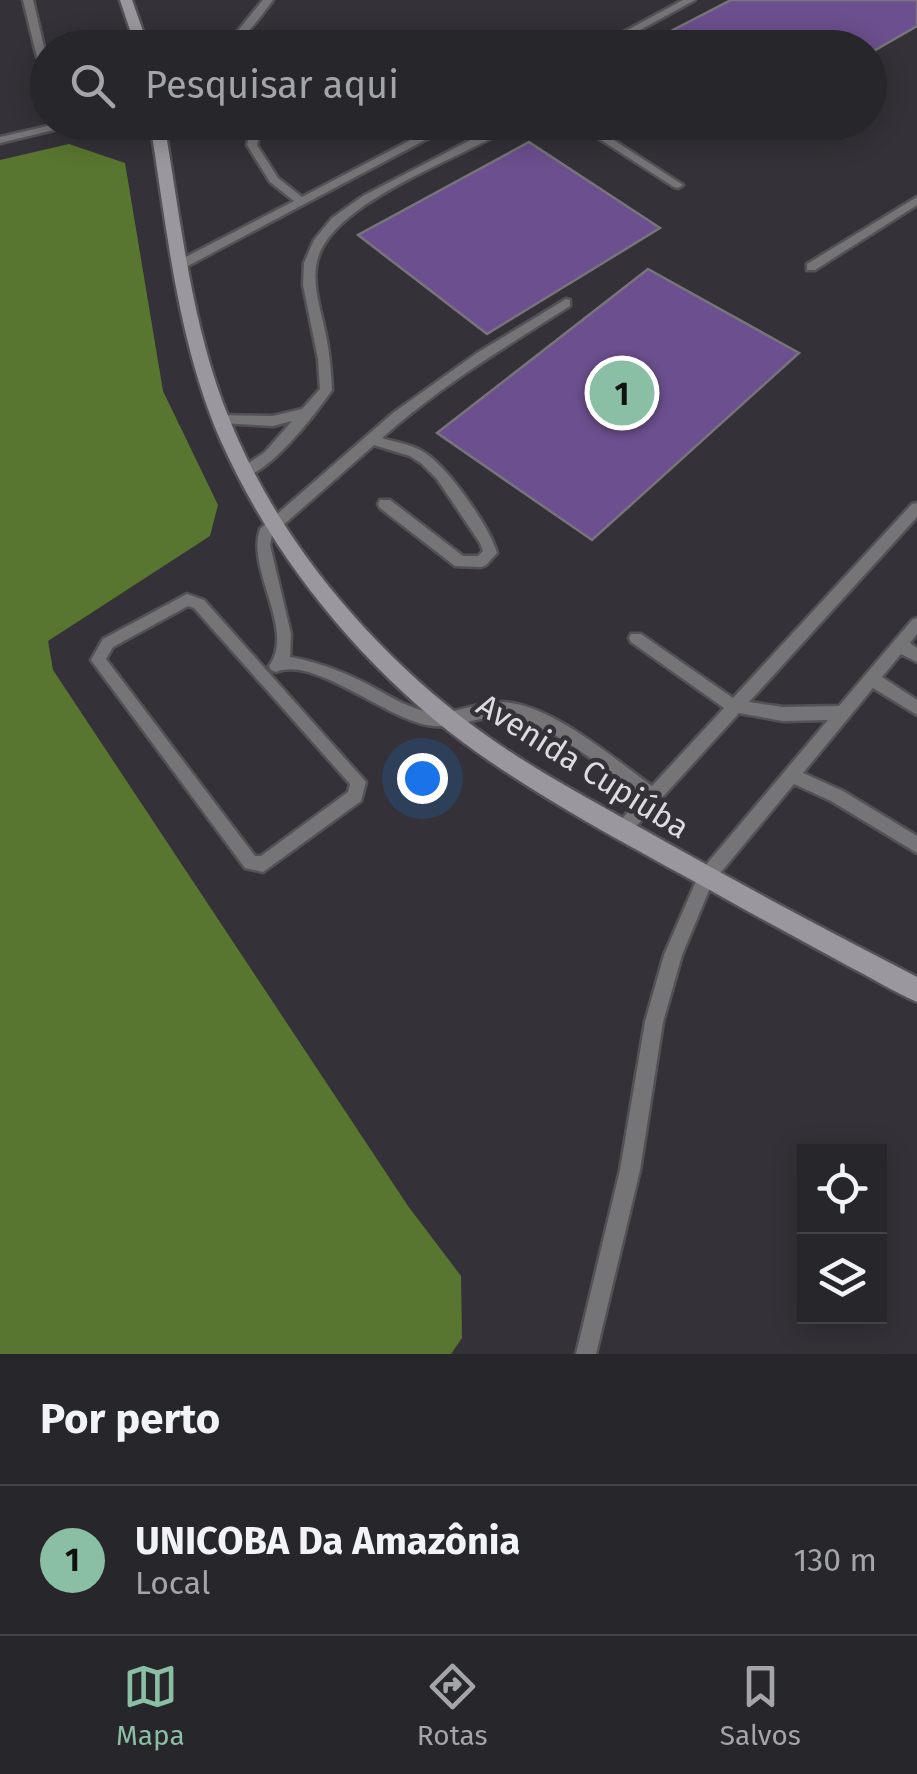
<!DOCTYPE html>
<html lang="pt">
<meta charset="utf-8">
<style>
:root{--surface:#27262a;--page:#2f2e32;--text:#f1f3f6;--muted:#a4a5a8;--line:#434347;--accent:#8abfa5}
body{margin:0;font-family:"Fira Sans",sans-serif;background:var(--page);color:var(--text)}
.controls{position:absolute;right:30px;bottom:30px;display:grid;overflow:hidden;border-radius:0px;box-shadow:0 5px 25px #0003}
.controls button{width:90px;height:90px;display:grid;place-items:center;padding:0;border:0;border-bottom:2px solid var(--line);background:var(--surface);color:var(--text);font:50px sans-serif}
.you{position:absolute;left:422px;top:778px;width:35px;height:35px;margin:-25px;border:8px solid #fff;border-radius:50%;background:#1a73e8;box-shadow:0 0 0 15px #1a73e833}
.badge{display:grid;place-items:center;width:65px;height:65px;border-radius:50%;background:var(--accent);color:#111;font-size:32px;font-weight:700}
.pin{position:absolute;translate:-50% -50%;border:5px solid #fff;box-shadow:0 2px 10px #0006}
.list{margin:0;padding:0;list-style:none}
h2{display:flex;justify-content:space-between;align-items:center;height:130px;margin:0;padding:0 40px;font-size:42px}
h2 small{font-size:32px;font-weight:400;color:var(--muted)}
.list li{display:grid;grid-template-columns:65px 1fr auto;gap:30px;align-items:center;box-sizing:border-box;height:150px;padding:0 40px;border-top:2px solid var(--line)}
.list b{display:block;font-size:38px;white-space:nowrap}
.list p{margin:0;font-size:32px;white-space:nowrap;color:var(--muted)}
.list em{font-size:32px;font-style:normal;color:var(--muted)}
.icon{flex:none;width:55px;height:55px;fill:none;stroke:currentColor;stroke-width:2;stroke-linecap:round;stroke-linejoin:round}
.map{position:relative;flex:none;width:917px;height:1354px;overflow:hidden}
.search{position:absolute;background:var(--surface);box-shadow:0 5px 25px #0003;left:30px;right:30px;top:30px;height:110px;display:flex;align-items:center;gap:25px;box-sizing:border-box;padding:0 35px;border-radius:55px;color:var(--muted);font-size:38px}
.sheet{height:280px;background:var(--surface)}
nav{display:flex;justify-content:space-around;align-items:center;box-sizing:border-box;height:140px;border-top:2px solid var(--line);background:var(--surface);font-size:28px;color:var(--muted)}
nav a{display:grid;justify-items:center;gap:5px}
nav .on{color:var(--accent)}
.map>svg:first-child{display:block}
.forest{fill:#597630}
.building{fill:#6c4f8e;stroke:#77747b;stroke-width:2.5}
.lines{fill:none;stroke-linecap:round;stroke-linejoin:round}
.lane-casing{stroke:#535156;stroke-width:5}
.secondary-casing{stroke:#535156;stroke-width:5}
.lane{fill:#757477;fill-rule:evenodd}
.secondary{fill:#9a989e;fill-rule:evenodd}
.labels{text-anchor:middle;stroke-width:9;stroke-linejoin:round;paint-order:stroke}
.street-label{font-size:32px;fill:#dedce0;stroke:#343238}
</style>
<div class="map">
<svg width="917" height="1354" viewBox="0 0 917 1354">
<rect width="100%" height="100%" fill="#343238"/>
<!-- forest -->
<polygon class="forest" points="69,144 125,163 163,391 218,505 210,536 48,641 53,670 408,1206 461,1276 462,1338 451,1354 0,1354 0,160"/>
<!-- building -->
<g class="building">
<polygon points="731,0 917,0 917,26 870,53 870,48 638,48"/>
<polygon points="529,142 660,228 487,334 358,235"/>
<polygon points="648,269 799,353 592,540 437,433"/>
</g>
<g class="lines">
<defs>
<g id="lane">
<polygon points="23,0 33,0 48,64 37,57"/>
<path d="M 263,0 L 273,0 C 257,21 241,48 212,48 L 236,33 Z"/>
<polygon points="683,0 695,0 607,48 594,48"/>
<polygon points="141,40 199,45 204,48 138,45 138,41"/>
<polygon points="65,122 87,122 0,143 0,137"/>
<polygon points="268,122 282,122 259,136 257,145 278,178 302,197 445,122 459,122 184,268 176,268 176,262 294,201 270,182 247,145 250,132"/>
<path d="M 505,122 L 519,122 C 469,157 323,202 316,267 C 313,290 322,313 326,336 C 330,354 331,372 332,390 C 317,412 267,478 240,477 L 238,473 L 240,469 L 265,452 L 292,421 L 273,426 L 221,423 L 215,418 L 216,415 L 273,416 L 302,409 L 320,389 L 318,359 L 303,285 L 304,263 L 314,240 L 332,218 L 363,196 Z"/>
<polygon points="573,122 586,122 683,185 678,188 674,187"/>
<polygon points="917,197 917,205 815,270 807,270 807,264"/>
<path d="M 566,299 L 570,300 L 570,306 C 505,347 439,387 382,438 C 394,442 409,444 420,450 C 445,462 490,527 497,553 L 486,565 L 481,567 L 455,566 L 380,508 L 378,504 L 380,500 L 390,500 L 463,556 L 478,556 L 483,551 L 480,543 L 437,479 L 422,464 L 410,456 L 374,445 L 272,535 L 270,545 L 291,634 L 290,657 C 318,662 344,672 369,685 C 387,695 405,706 424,711 C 450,718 474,702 499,702 C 549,702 613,758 652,786 L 724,708 L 631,642 L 629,638 L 631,634 L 641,634 L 733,698 L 912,504 L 917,503 L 917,517 L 749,702 L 783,707 L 839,706 L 912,620 L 917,618 L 917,634 L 910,643 L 917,648 L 917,662 L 901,654 L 882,677 L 917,700 L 917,715 L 873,688 L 803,773 L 843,791 L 917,836 L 917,853 L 831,801 L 794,784 L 712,883 L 682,955 L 663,1022 L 640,1170 L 596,1354 L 576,1354 L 620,1170 L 645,1022 L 664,955 L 700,872 L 828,720 L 783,721 L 739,713 L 629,834 L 623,836 L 617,834 L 615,829 L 617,824 L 642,797 C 605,770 568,737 525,721 C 489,707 468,729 434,726 C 390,723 315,655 276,672 L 271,670 L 269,666 C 296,630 246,570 260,529 L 393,413 L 477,353 Z"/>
<path d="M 187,594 L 204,600 L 366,782 L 361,801 L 263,872 L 245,868 L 91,660 L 103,639 ZM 188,606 L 194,608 L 350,784 L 348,792 L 261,856 L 255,856 L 106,659 L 113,647 Z"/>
</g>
<g id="secondary">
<polygon points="120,0 132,0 149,48 136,48"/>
<path d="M 150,122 L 164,122 C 180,216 190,314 223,403 C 271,532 367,647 476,728 C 534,771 601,805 664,841 C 747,888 832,933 917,977 L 917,1002 C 894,992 872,978 850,967 C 806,943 761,919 717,894 C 632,847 543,801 464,743 C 361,666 272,557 220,439 C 177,339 167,229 150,122 Z"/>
</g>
</defs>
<!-- lane casing -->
<use href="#lane" class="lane-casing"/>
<!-- secondary casing -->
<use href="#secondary" class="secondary-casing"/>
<!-- lane -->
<use href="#lane" class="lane"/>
<!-- secondary -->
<use href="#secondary" class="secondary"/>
</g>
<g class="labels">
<!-- street labels -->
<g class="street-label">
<text transform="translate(583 766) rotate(32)" y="11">Avenida Cupiúba</text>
</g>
</g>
</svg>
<div class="controls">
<button><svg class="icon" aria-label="locate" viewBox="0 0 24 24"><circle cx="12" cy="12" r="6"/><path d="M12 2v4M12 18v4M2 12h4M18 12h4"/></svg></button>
<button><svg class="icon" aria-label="layers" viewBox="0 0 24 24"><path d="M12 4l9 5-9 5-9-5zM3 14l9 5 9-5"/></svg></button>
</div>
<div class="you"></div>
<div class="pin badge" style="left:622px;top:393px">1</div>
<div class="search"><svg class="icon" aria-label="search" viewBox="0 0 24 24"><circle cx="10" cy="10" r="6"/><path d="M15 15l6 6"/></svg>Pesquisar aqui</div>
</div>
<section class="sheet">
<h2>Por perto<small></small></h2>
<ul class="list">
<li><span class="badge">1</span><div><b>UNICOBA Da Amazônia</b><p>Local</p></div><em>130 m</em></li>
</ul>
</section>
<nav>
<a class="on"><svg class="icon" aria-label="map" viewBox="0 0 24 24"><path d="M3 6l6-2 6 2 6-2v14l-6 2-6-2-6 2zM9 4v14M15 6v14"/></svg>Mapa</a>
<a><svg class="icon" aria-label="directions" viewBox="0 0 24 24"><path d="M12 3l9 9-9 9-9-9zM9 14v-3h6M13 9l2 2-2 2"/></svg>Rotas</a>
<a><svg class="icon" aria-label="saved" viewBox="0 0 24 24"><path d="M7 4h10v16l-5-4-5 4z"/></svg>Salvos</a>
</nav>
